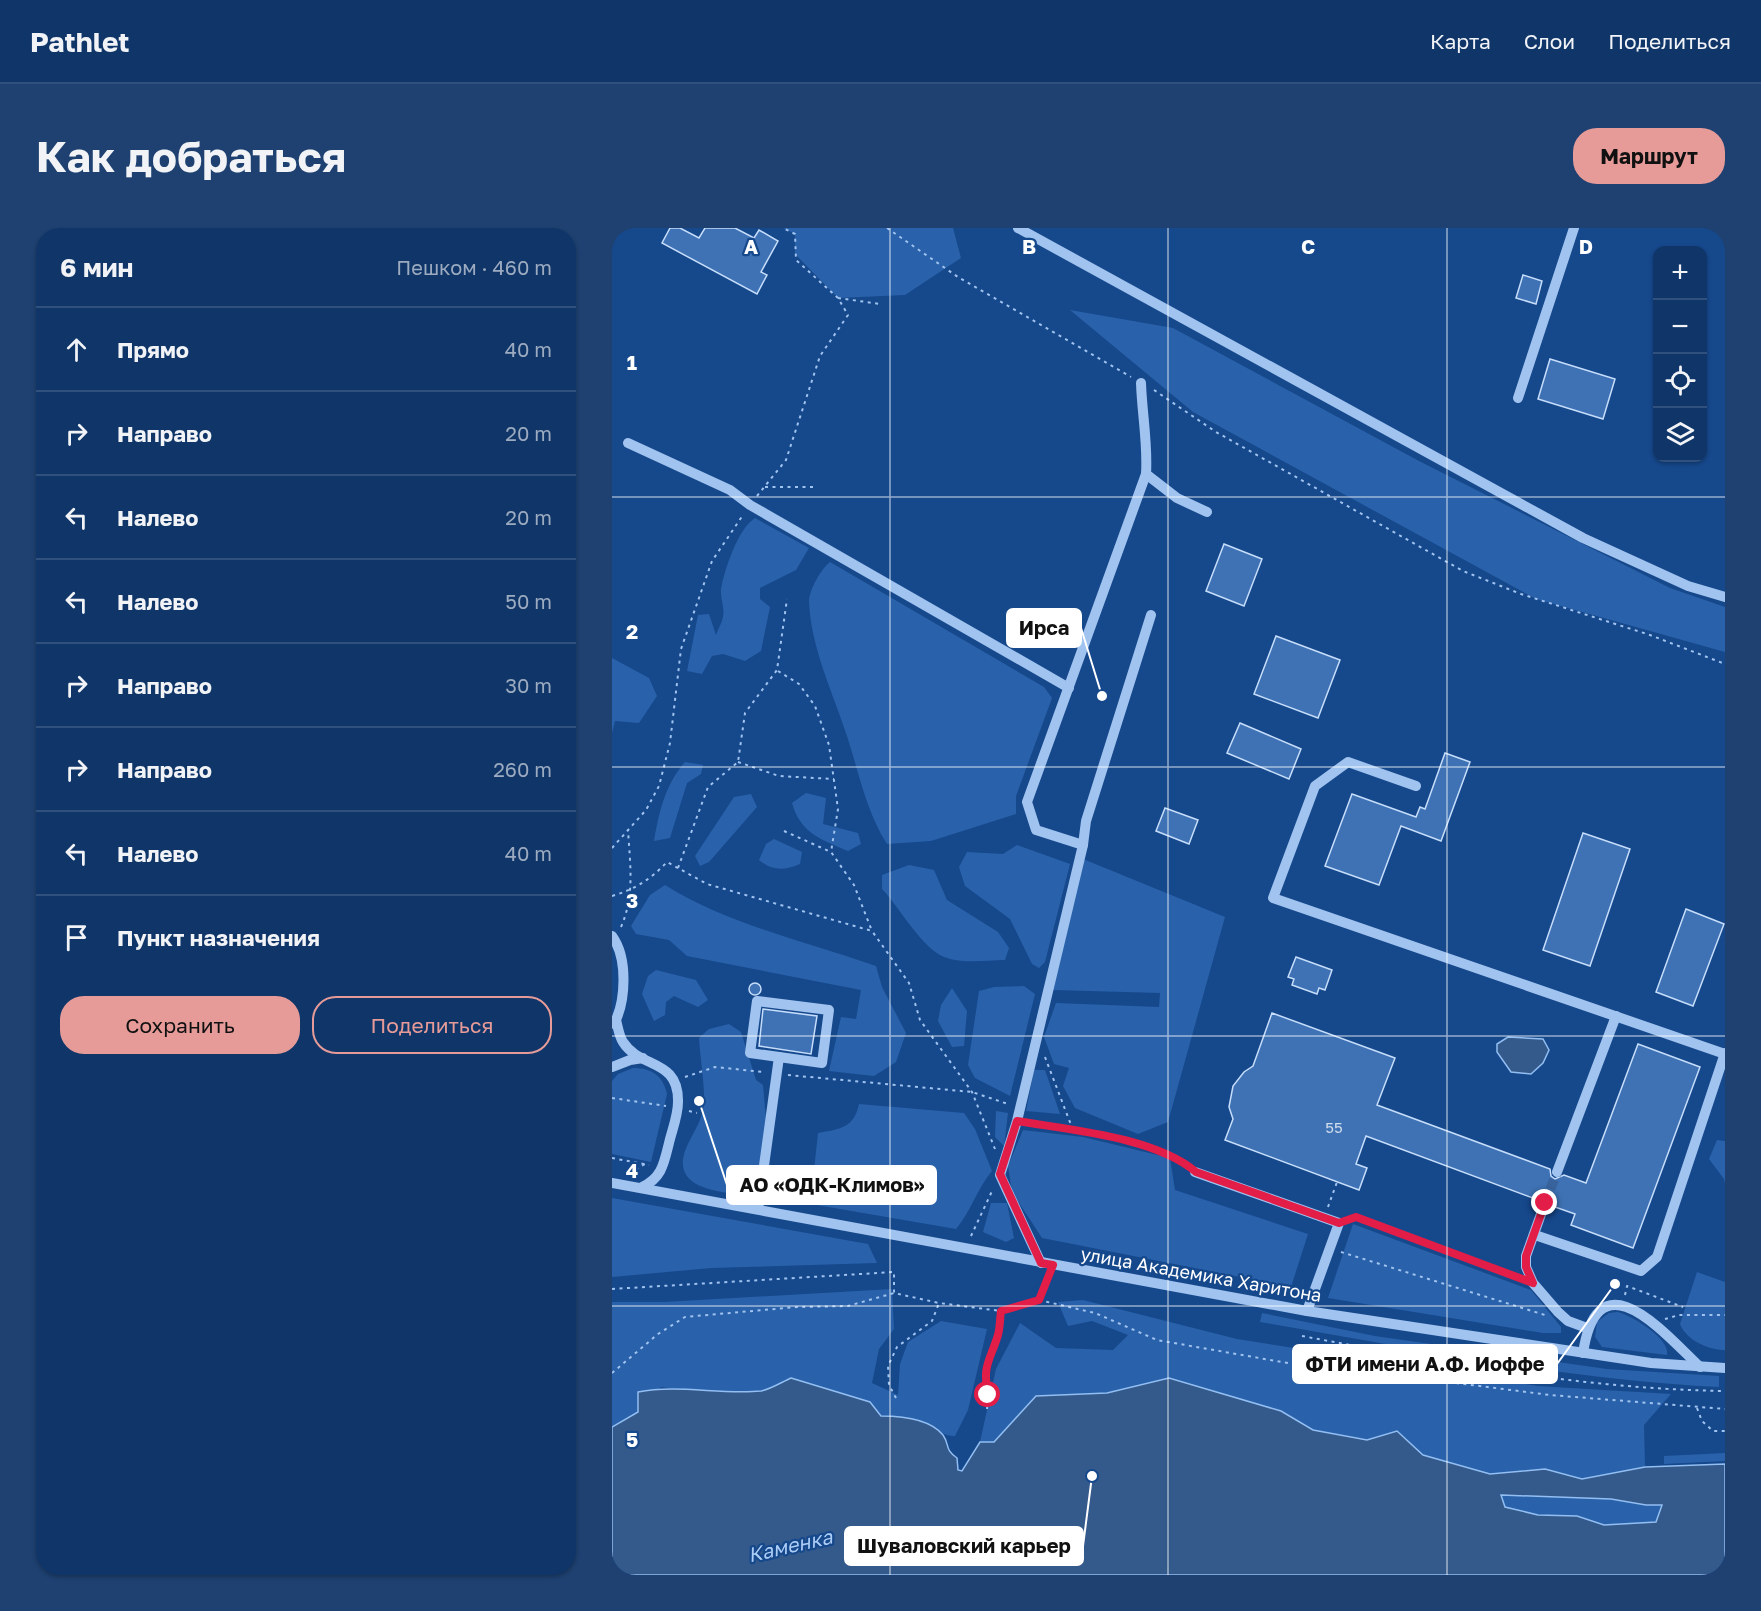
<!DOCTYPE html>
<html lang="ru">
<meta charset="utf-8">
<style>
:root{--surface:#103669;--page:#1e4171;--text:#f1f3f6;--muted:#9cabc0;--line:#30507d;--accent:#e69b98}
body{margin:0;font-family:"Golos Text",sans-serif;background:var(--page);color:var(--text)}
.controls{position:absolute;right:18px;top:18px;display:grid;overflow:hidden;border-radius:12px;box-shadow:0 2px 4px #0004}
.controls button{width:54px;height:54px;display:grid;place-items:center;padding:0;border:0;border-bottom:2px solid var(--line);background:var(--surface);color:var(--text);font:30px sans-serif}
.stop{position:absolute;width:18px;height:18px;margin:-14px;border:4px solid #e11d48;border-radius:50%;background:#fff}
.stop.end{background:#e11d48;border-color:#fff;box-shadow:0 2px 6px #0008}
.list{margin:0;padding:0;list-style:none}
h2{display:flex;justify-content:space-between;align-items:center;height:78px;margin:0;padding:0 24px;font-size:26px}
h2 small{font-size:20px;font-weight:400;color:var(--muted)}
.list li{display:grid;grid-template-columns:39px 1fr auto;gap:18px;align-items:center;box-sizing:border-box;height:84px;padding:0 24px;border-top:2px solid var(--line)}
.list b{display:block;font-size:22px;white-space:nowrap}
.list em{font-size:20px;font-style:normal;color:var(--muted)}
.actions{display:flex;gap:12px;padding:18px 24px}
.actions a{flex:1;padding:14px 0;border:2px solid var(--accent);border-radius:24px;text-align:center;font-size:21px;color:var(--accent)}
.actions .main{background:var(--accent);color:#111}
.icon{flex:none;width:33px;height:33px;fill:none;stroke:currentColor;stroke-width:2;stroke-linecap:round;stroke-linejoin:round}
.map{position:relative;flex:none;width:1113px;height:1347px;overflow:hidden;border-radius:24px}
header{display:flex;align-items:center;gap:36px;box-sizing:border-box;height:84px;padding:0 30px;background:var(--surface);border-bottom:2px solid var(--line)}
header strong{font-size:28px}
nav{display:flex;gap:33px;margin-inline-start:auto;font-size:21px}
.intro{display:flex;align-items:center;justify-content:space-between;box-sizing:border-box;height:144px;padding:0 36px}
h1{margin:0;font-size:42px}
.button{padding:15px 27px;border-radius:24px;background:var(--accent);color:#111;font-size:21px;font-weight:700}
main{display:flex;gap:36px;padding:0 36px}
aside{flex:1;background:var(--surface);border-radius:24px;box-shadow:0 2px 4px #0004}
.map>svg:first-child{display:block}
.green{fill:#2962aa}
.water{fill:#34598b;stroke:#92bef2;stroke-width:1.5;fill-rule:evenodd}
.building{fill:#3e72b4;stroke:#c6ddfb;stroke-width:1.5}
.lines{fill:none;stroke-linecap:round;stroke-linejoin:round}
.minor-tunnel{stroke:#39639d;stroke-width:10;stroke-dasharray:10 5;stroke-linecap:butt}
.path{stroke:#a0c3ef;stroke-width:2;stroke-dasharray:3 4.5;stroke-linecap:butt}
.minor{stroke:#a0c3ef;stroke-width:10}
.route{stroke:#e11d48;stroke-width:8}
.grid{fill:none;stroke:#fff;stroke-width:1.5;stroke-opacity:0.55}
.labels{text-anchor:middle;stroke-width:4.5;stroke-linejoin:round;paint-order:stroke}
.number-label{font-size:15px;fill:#cfdcec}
.street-label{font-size:18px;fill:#fff;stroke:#16488c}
.water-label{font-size:20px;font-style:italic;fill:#accdf6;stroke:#16488c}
.grid-label{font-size:20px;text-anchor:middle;font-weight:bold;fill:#fff;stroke:#16488c;stroke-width:4.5;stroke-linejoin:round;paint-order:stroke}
.leader{fill:none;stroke:#fff;stroke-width:2}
.callout-dot{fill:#fff;stroke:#16488c;stroke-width:2}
.callout{fill:#fff;stroke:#fff;stroke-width:2}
.callout-label{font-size:20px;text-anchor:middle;font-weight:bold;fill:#111}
</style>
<header>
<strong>Pathlet</strong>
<nav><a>Карта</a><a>Слои</a><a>Поделиться</a></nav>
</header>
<div class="intro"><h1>Как добраться</h1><a class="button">Маршрут</a></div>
<main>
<aside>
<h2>6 мин<small>Пешком · 460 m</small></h2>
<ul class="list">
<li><svg class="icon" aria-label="ahead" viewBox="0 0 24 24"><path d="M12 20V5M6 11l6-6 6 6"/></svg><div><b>Прямо</b></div><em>40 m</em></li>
<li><svg class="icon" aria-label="right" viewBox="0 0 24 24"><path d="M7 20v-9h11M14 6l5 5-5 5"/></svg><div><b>Направо</b></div><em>20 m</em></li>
<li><svg class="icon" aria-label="left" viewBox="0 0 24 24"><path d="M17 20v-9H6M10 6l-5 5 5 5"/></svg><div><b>Налево</b></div><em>20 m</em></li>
<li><svg class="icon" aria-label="left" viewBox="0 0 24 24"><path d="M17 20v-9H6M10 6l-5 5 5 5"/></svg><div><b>Налево</b></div><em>50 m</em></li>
<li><svg class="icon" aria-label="right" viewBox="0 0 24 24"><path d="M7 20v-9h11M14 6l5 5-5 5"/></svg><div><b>Направо</b></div><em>30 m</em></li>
<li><svg class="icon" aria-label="right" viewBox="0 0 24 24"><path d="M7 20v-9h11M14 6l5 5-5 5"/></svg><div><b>Направо</b></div><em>260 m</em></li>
<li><svg class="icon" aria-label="left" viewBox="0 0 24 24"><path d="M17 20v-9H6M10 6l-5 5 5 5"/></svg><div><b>Налево</b></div><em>40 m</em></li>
<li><svg class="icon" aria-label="arrive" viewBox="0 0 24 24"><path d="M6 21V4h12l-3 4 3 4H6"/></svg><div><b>Пункт назначения</b></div></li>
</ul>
<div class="actions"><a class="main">Сохранить</a><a>Поделиться</a></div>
</aside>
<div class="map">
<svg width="1113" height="1347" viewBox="0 0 1113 1347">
<rect width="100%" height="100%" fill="#16488c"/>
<!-- green -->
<g class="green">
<polygon points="171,0 341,0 349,30 293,67 226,70 183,26 183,6"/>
<polygon points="458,82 561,100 807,233 1058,360 1113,379 1113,424 924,371 581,184"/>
<path d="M 143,290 L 197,320 L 184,342 L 148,360 L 148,371 L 158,379 L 149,423 L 133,433 L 111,426 L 100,428 L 90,446 L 75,443 L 86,387 L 97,386 L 104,407 C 106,401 110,395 111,389 C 113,380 108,370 109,361 C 113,340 126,301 143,290 Z"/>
<path d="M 218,334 L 432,459 L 440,470 L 404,568 L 404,586 L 319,613 L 275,616 C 254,583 247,545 235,508 C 221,465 199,420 197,374 C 197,362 209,341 218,334 Z"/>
<polygon points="0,430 37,450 45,468 27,495 3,493 0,505"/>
<path d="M 73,534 L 91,537 L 89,546 L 75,555 L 58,610 L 42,613 C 47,584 53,557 73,534 Z"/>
<path d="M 194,565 L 214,570 L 211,596 L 246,605 L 249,616 L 236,623 C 210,612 188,605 180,575 Z"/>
<polygon points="139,566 145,579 97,634 88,638 83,628 122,569"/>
<path d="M 162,611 L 190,624 L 188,636 C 172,643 160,643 147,632 L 154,616 Z"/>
<polygon points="405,617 458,636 433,734 427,740 420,736 398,691 353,658 347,639 355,624 391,626"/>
<polygon points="471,631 613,689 556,894 526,906 463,880 451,858 457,840 442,836 432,809 444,775 547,779 548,765 441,762"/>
<path d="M 297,637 L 322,642 L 335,672 L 386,704 L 397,720 L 393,732 C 373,732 346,737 328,727 C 307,715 287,679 270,661 L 270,647 Z"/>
<path d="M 53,657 C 117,697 193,713 264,738 L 270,759 L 294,805 L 284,834 L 262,848 L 217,843 L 229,789 L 244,791 L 249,762 L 75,728 L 57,712 L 24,706 L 19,698 L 38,667 Z"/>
<polygon points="44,742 84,752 96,772 86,779 62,768 54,774 53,787 42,793 30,766 36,748"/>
<polygon points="412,758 423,766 398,868 363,850 356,837 367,763 382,759"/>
<polygon points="340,760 355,783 352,818 340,819 326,793 329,777"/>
<path d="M 117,796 L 129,804 L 144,852 L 151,857 L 155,902 L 145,961 L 133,968 C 108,963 60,962 73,923 C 79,907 91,893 92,875 C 93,858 88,829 87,810 L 97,801 Z"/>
<path d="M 21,840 C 40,840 51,848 55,866 L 39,934 L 0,926 L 0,853 L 6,846 Z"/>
<polygon points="422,842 433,842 448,886 414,883"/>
<path d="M 247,876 L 352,885 L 363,901 L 380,943 C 364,962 360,982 344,1001 L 164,970 L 167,942 L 202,942 L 206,905 C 228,901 242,900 247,876 Z"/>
<polygon points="384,883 396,885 392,918 383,909"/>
<polygon points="411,902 471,909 558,930 563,962 696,1006 679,1059 430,1010 400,964 396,938"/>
<polygon points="1105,912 1113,913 1113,956 1112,951 1097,931"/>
<polygon points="0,970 256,1016 265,1035 99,1040 0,1049"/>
<polygon points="379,975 395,975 402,1010 394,1014 371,1004"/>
<polygon points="741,996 919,1062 949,1099 949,1105 931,1105 716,1070"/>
<path d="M 1085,1044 L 1113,1054 L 1113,1122 C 1096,1122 1074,1112 1068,1096 Z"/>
<path d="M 280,1061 L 282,1101 L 267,1121 L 260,1155 L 286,1167 L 288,1136 L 296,1114 L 329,1093 L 375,1101 L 356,1182 L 343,1208 C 328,1208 325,1199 312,1195 C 298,1190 283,1188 268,1188 L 257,1174 L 179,1150 L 151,1163 L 75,1163 L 49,1159 L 26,1184 L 0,1199 L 0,1074 L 52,1074 Z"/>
<polygon points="471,1072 625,1111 926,1158 1059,1166 1032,1197 1033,1239 970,1251 933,1241 878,1246 810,1227 785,1203 755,1212 701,1202 669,1183 557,1150 495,1165 424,1168 382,1215 368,1214 384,1141 408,1095 444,1120 501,1122 516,1107 480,1093 456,1098 446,1074"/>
<path d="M 1006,1084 C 1020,1088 1058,1110 1055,1127 L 990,1119 L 983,1109 L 985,1094 L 997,1085 Z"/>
<path d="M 650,1085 L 763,1108 L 995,1141 L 1107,1148 L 1107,1159 C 952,1151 800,1120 648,1094 Z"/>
<polygon points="1113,1225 1113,1233 1052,1236 1052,1228"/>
<polygon points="889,1267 999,1271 1034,1277 1050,1276 1044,1294 992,1297 965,1288 926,1287 893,1279"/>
</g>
<!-- water -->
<g class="water">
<polygon points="896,809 931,811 937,822 931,835 919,846 899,844 885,824 885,816"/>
<path d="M 179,1150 L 258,1174 L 269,1188 C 288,1188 317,1190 331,1207 C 338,1217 332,1221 345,1230 L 346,1242 L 350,1243 L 368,1214 L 382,1214 L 424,1168 L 495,1165 L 557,1150 L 669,1183 L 701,1202 L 755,1212 L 785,1203 L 811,1227 L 878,1246 L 933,1241 L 970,1251 L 1033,1239 L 1113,1236 L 1113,1347 L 0,1347 L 0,1199 L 26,1184 L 26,1164 C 66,1156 108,1167 149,1163 C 159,1161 170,1154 179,1150 ZM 889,1267 L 999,1271 L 1034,1277 L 1050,1277 L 1044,1294 L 992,1297 L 965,1288 L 926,1287 L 893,1279 Z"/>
</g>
<!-- building -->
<g class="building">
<polygon points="58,0 68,0 87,10 93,0 123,0 142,10 147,2 166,13 149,44 155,47 145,66 50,15"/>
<polygon points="911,47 930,53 924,76 904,70"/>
<polygon points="938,131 1003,151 991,191 926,171"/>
<polygon points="612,316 650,331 632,378 594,363"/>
<polygon points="664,408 728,432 706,490 642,466"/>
<polygon points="628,495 689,521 677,551 615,525"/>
<polygon points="833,525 858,534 829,613 789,598 767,657 713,638 740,566 804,589 808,579 813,581"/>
<polygon points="553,580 586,592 577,616 544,603"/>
<polygon points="971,605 1018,621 978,738 931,722"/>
<polygon points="1074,681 1112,696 1081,778 1044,764"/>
<polygon points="684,729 720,742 713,762 707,760 705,766 680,757 682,751 676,749"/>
<circle cx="143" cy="761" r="6"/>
<polygon points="151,781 205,788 199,826 147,818"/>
<polygon points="660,785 783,830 765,877 938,941 939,948 943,951 952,947 974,955 1026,816 1088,839 1021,1020 959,997 963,986 940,978 936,968 931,968 926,972 754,908 744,936 755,940 747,962 613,912 621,891 617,879 621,858 632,844 641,838"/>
</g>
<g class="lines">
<!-- minor-tunnel -->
<polyline class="minor-tunnel" points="933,975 945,944"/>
<!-- path -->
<g class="path">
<polyline points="275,0 346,49 519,149"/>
<polyline points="226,70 268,76"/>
<polyline points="542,162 604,204 851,343 909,366 1038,407 1113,436"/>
<polyline points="153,259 203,259"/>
<polyline points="145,268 174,232 208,128 236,87 226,70 184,32 183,6 171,0"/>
<polyline points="166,443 187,456 203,478 217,517 226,581 219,624 242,657 260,703"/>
<polyline points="126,534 167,548 222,551"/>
<polyline points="172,603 219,624"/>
<polyline points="0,620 34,582 47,558 58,515 69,421 100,333 131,287"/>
<polyline points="66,640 96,559 126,534 133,485 165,442 175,371"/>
<path d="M 0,668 C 23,661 38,652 55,634 L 95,656 L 260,703 L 297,755 L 308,792 L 360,864 L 383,921"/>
<path d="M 9,699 C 23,667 18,636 16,602"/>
<polyline points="433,829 461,902"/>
<polyline points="176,847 360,864 396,876"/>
<polyline points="73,849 103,839 152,844"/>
<polyline points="0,870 54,878"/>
<polyline points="77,883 85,885"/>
<polyline points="417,895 497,908 568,930 576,937"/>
<polyline points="0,930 37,937"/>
<polyline points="17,945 33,936"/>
<polyline points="716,979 725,954"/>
<polyline points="739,991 744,989 905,1048"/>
<polyline points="359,1008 381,961"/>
<polyline points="729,1024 933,1087"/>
<polyline points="0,1061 282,1044 282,1065"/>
<polyline points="1013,1067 1015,1058 1071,1079"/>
<polyline points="427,1072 483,1085 545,1112 732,1145 789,1148 938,1167 1113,1181"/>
<polyline points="1053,1091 1067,1087 1113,1087"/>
<path d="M 690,1108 C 830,1134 970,1161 1113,1163"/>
<polyline points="0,1145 46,1106 73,1089 185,1079 236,1078 282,1065 327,1075 389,1083 427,1072 436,1048"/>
<polyline points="284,1170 277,1157 276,1138 285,1119 320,1093 327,1075"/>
<polyline points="1085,1180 1090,1193 1101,1203 1113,1203"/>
<polyline points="375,1181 376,1167 372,1149 377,1124 386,1106 389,1083"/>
</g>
<!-- minor -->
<g class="minor">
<polyline points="406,0 971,310 1076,358 1113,369"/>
<polyline points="906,170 962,0"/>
<polyline points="16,215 118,262 138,277 457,460"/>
<polyline points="534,246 565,270 595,284"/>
<polyline points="804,558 736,534 703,558 661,670 1113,826"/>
<polyline points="471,617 474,593 539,387"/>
<path d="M 0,708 C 16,730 14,773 2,796"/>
<polygon points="145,773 217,782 210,835 138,825"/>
<path d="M 4,792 C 6,799 7,808 11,814 C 28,841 67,830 66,874 C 66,888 60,902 57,915 C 52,935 50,950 30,959"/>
<polyline points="0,839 18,832 31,830"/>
<polyline points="583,944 727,995 695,1083"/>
<polyline points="945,944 1004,788"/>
<polyline points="0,955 695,1083 1039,1135 1113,1140"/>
<polyline points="933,975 914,1028 914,1039 921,1055 946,1084 956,1093 975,1100"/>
<polyline points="146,981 167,829"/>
<polyline points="923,1007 1029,1043 1045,1029 1113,825"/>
<path d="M 429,1035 L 388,947 L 405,893 L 471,617 L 424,602 L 415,574 L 534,246 C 536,215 530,186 529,155"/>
<path d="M 971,1125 C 986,1026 1052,1105 1088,1139"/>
</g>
</g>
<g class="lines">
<!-- route -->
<path class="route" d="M 376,1167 C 370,1137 378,1133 386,1107 C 388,1100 388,1090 389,1083 L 427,1072 L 441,1037 L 429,1035 L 388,946 L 405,893 C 458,902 543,909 584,944 L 727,995 L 744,989 L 921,1055 L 914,1039 L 914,1028 L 933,975"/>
</g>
<!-- grid -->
<path class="grid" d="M 278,0 L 278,1347M 556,0 L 556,1347M 835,0 L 835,1347M 0,269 L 1113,269M 0,539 L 1113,539M 0,808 L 1113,808M 0,1078 L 1113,1078"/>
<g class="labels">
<!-- number labels -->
<g class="number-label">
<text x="722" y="905">55</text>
</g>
<!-- street labels -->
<g class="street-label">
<text transform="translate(589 1047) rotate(10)" y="6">улица Академика Харитона</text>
</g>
<!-- water labels -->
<g class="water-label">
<text transform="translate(178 1318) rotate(-13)" y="7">Каменка</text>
</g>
</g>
<g class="grid-label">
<text x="139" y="26">A</text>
<text x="417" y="26">B</text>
<text x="696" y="26">C</text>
<text x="974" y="26">D</text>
<text x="20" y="142">1</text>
<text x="20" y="411">2</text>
<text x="20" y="680">3</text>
<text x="20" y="950">4</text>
<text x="20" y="1219">5</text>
</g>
<!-- callouts -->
<path class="leader" d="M490 468L469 400M87 873L115 957M1003 1056L945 1136M480 1248L471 1318"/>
<g class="callout-dot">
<circle cx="490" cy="468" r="6"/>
<circle cx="87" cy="873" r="6"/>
<circle cx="1003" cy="1056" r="6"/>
<circle cx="480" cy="1248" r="6"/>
</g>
<g class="callout">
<rect x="395" y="381" width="74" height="38" rx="6"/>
<rect x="115" y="938" width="209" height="38" rx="6"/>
<rect x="681" y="1117" width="264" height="38" rx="6"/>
<rect x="233" y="1299" width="238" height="38" rx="6"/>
</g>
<g class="callout-label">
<text x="432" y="407">Ирса</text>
<text x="220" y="964">АО «ОДК-Климов»</text>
<text x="813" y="1143">ФТИ имени А.Ф. Иоффе</text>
<text x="352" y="1325">Шуваловский карьер</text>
</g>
</svg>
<div class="controls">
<button>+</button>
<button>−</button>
<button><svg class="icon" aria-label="locate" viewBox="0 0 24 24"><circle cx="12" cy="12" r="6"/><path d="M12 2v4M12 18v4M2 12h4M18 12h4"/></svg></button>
<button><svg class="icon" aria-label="layers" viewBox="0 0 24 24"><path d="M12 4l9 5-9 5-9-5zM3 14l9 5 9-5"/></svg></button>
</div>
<div class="stop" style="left:376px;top:1167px"></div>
<div class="stop end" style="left:933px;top:975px"></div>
</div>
</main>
